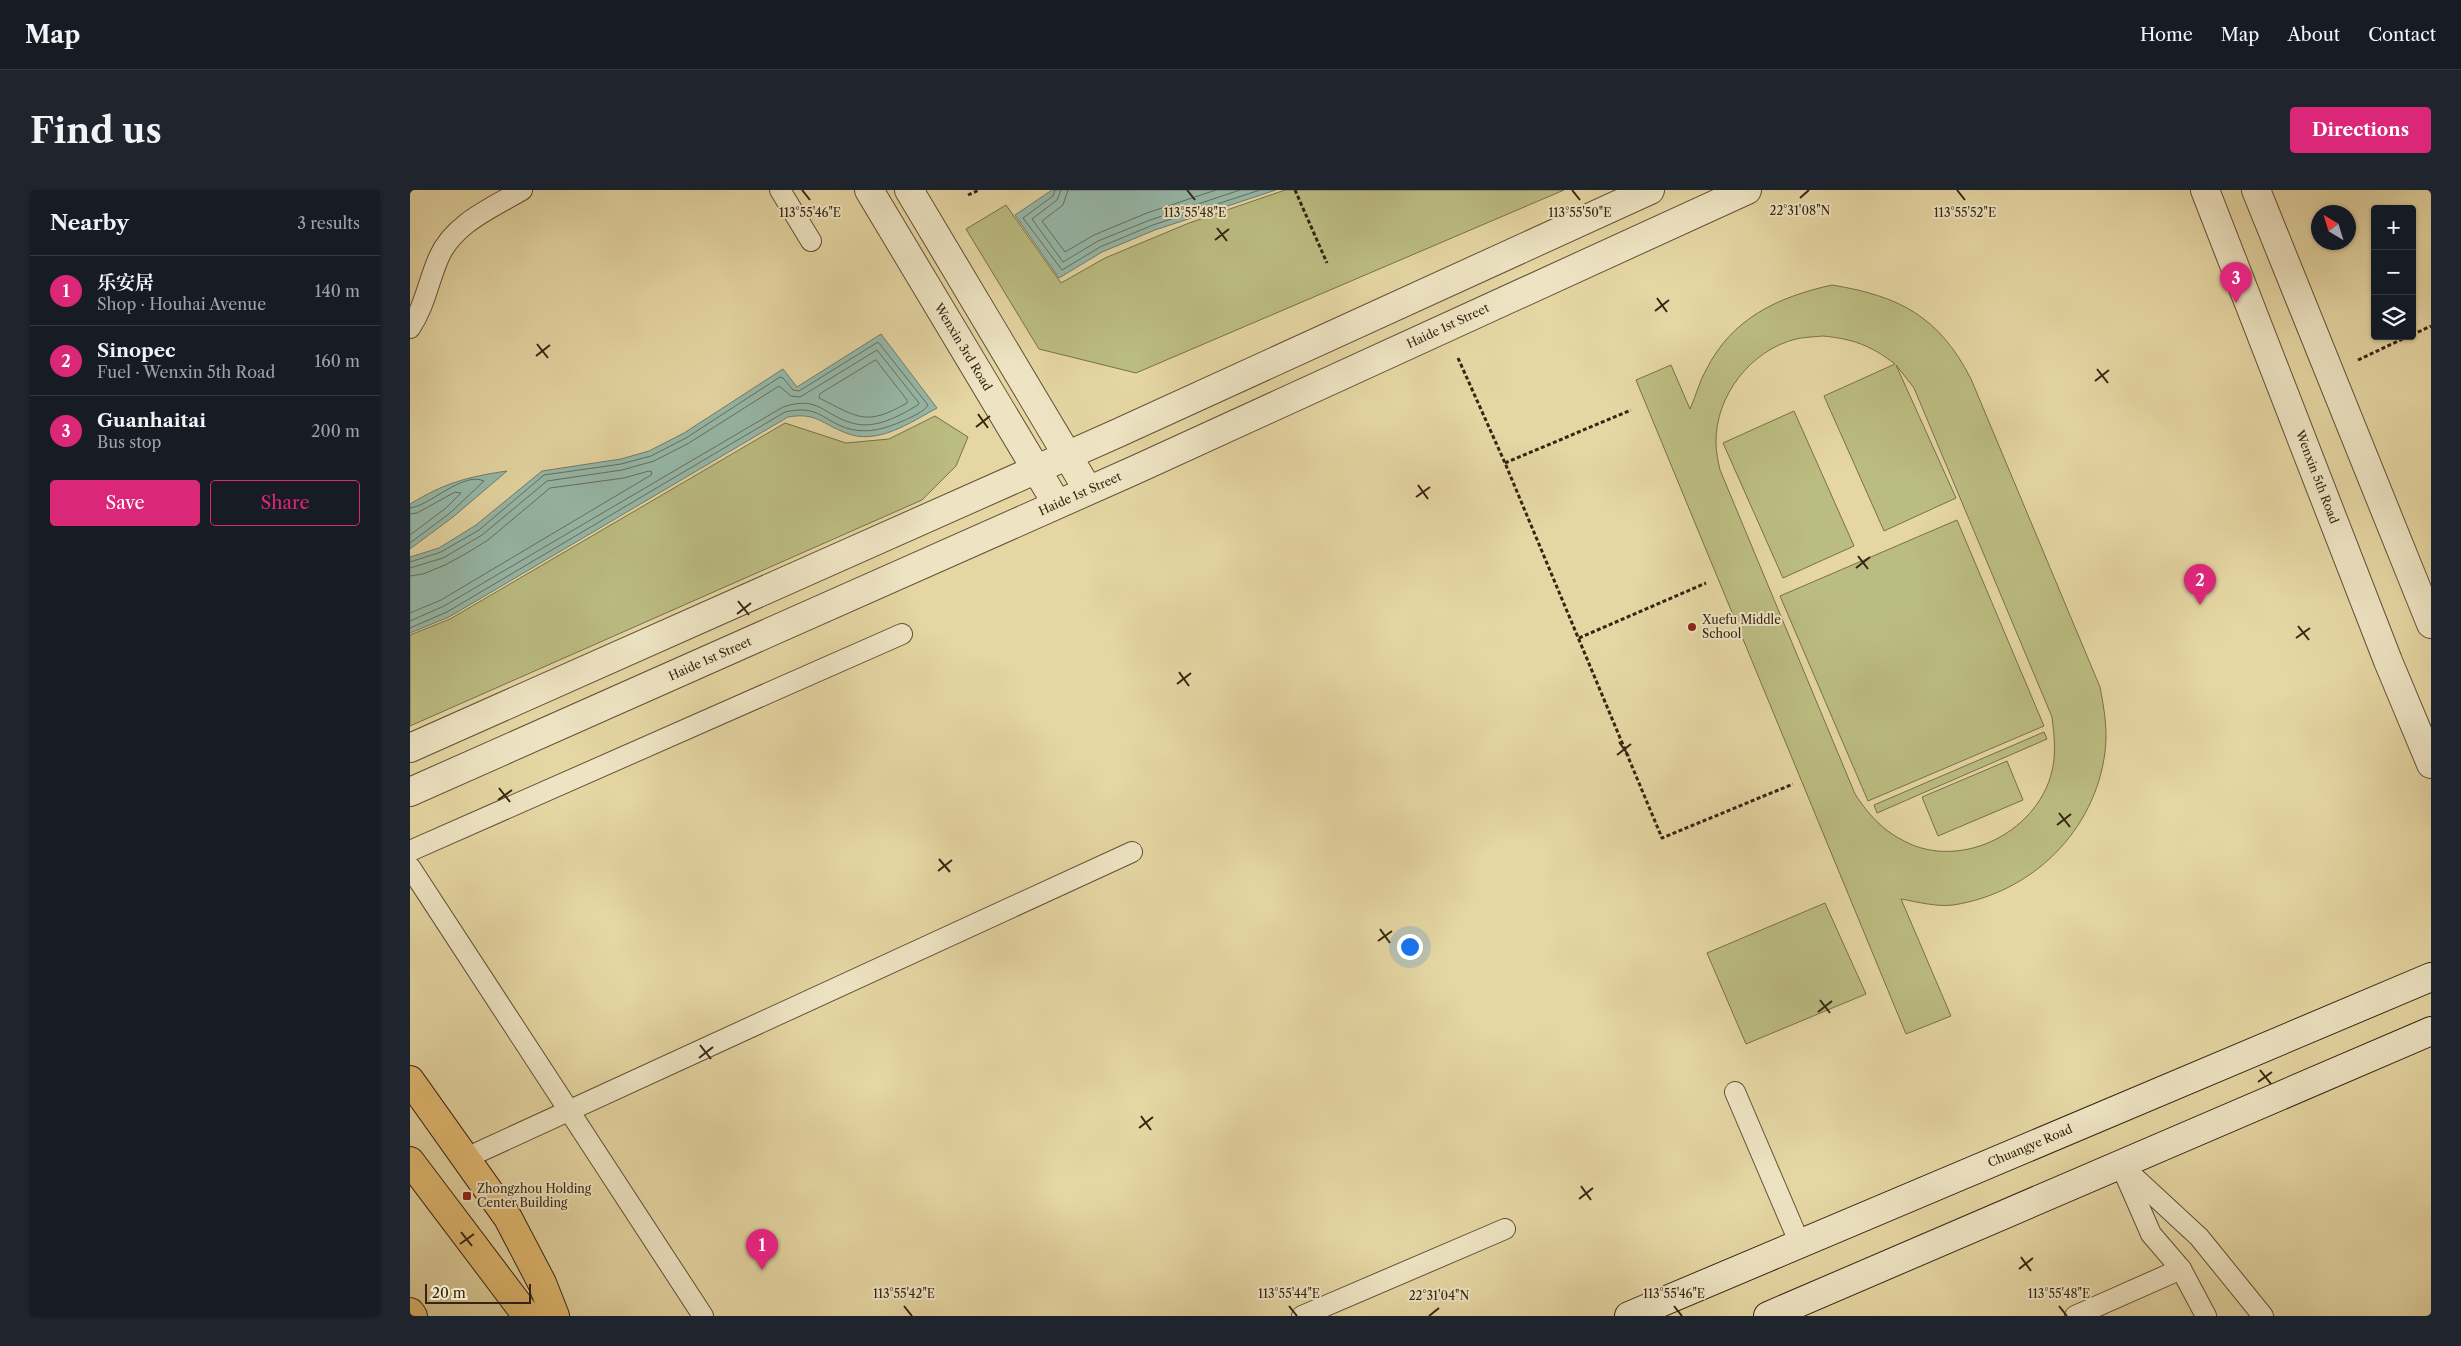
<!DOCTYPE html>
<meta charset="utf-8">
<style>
:root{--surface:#171b24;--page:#20242c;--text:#f1f3f6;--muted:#9ea1a6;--line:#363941;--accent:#db2777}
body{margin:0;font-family:"Libre Caslon Text","Noto Serif SC",serif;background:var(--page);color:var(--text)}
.controls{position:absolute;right:15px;top:15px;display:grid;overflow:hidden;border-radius:5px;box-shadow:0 1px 4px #0004}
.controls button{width:45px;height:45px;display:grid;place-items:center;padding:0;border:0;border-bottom:1px solid var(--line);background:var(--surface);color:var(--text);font:25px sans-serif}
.compass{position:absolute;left:1901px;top:15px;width:45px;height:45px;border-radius:50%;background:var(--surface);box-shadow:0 1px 4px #0004;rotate:322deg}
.scale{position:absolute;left:15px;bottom:12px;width:106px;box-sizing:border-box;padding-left:5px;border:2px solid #372512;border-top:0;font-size:14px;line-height:18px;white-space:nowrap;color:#372512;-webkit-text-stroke:4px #eee4c3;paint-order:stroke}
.you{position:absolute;left:999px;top:756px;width:18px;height:18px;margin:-12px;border:4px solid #fff;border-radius:50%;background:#1a73e8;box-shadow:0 0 0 8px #1a73e833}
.badge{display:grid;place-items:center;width:32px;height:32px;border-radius:50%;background:var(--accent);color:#fff;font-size:16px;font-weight:700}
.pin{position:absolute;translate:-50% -41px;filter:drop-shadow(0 1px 2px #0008)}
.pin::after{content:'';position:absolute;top:26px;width:18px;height:15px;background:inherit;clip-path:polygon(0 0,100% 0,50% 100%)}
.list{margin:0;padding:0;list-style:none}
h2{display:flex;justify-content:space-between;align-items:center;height:65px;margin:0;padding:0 20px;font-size:21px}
h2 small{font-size:16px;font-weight:400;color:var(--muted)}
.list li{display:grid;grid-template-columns:32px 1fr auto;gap:15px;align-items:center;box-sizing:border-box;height:70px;padding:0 20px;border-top:1px solid var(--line)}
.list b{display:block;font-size:19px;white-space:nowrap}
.list p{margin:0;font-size:16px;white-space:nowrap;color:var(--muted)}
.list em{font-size:16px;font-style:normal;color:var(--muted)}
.actions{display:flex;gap:10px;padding:15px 20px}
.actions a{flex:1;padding:11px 0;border:1px solid var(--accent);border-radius:5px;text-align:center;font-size:18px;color:var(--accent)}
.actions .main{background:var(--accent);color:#fff}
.icon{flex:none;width:28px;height:28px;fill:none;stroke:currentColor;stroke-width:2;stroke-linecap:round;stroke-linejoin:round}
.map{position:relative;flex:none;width:2021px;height:1126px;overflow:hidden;border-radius:5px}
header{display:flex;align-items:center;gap:30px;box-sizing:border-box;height:70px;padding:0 25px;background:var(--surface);border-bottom:1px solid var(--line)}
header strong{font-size:24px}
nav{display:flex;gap:28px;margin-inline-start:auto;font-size:18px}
.intro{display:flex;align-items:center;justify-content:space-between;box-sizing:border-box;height:120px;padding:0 30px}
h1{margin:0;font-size:35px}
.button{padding:12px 22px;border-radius:5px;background:var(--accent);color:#fff;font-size:18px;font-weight:700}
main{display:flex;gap:30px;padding:0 30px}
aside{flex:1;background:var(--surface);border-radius:5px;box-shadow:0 1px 4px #0004}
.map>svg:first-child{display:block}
.green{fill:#bbbc81;stroke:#79704a;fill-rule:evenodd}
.water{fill:#96b9aa;stroke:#707e6d}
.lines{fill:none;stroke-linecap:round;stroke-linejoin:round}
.shore{stroke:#666f5e;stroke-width:1}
.service-casing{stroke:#625136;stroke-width:22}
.minor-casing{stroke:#625136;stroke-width:30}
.tertiary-casing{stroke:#625136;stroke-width:30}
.secondary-casing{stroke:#372512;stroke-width:30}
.primary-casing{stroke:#372512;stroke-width:30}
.path{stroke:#372512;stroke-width:3;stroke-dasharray:4 2.5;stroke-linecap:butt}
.service{stroke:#eee4c3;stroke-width:20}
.minor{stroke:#eee4c3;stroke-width:28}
.tertiary{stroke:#eee4c3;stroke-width:28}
.secondary{stroke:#eee4c3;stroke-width:28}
.primary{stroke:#e2bb72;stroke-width:28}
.ticks{fill:none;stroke:#372512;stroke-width:2}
.poi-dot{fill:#8f2418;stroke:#eee4c3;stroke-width:2}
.labels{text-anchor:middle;stroke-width:4;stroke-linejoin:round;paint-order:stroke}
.street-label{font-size:12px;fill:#372512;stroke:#eee4c3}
.poi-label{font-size:12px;fill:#372512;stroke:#eee4c3;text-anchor:start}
.ticks-label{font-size:12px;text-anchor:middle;fill:#372512;stroke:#eee4c3;stroke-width:4;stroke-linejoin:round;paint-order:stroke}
</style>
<header>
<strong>Map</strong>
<nav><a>Home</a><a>Map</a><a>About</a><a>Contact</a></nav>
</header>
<div class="intro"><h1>Find us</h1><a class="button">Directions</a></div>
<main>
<aside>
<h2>Nearby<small>3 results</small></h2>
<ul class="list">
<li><span class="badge">1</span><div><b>乐安居</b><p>Shop · Houhai Avenue</p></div><em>140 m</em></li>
<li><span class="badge">2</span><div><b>Sinopec</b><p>Fuel · Wenxin 5th Road</p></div><em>160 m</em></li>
<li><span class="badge">3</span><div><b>Guanhaitai</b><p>Bus stop</p></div><em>200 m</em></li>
</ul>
<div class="actions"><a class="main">Save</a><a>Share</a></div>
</aside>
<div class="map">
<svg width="2021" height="1126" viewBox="0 0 2021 1126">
<rect width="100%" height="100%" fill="#e5d6a3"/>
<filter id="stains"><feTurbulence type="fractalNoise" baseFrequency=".004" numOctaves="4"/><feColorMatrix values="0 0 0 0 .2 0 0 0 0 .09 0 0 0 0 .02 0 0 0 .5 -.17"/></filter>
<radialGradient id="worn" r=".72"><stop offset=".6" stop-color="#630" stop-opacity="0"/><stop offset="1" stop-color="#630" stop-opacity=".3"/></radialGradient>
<!-- green -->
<g class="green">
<polygon points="875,0 1154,0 726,183 629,159 556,39 596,15 651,93 695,68 779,33"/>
<path d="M 1422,95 C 1489,106 1529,126 1561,189 L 1690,497 C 1694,518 1698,540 1695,562 C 1685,641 1622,703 1543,715 C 1526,717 1508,712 1491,709 L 1541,826 L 1496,844 L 1226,190 L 1261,175 L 1280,219 C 1286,206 1289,192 1296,180 C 1322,128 1368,107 1422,95 ZM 1413,146 C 1443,149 1460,155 1485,174 L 1414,206 L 1474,341 L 1546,308 L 1486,175 L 1504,198 L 1642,527 C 1644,544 1646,560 1643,576 C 1632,640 1552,682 1494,651 C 1472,640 1458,624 1445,604 L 1310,280 C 1308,271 1306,262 1306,253 C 1305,206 1341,160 1386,149 C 1394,147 1404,147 1413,146 Z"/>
<polygon points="1384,221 1444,356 1373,388 1313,253"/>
<polygon points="525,226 558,247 546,276 512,310 0,536 0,445 40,429 375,233 436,253 479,249"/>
<polygon points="1547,330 1634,536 1458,611 1370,406"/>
<polygon points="1634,542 1637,549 1467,623 1464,615"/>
<polygon points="1597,571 1613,610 1528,646 1512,607"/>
<polygon points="1415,713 1456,804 1336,854 1297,763"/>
</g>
<!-- water -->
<g class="water">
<polygon points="642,0 866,0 745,40 692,62 649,88 605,25"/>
<path d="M 471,144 L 527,218 C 501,232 467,256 436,243 C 412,234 406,222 378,227 L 39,427 L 0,443 L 0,367 L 29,358 L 66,335 L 132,281 L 211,269 L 239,261 L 274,243 L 373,179 L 387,197 Z"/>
<path d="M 97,281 L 43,327 L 0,359 L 0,314 C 35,293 56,287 97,281 Z"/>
</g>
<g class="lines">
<!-- shore -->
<g class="shore">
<polyline points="645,0 643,6 613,28 652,80 690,57 743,35 850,0"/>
<polyline points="651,0 647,10 622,29 653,72 688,51 740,30 830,0"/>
<polyline points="658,0 653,15 632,31 655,62 684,45 737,23 806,0"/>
<path d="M 466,170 L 497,210 L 497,213 C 455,237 448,227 409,208 L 410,204 Z"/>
<path d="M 0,318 C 20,316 53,281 74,291 L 40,323 L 0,353"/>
<polyline points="0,324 7,323 45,302 51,303 36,318 0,345"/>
<path d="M 0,372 L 31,362 L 69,340 L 134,285 L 211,274 L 241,266 L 276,248 L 370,187 L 373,188 L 383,200 L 389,201 L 468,152 L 518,215 C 514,222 501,227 493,231 C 476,238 459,244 440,239 C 413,232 410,214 375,222 L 37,422 L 0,438"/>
<path d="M 0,378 L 33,368 L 72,345 L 137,291 L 212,280 L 244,271 L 279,253 L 369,196 L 381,206 L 390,207 L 467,160 L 509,213 L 508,215 C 489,226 465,240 442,233 C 413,225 409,205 373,217 L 34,416 L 0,431"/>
<polyline points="0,386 13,384 35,375 57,363 78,350 140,298 214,288 239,281 242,282 241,285 31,410 0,423"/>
</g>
<defs>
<g id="service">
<polyline points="370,0 401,51"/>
<path d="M 0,138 C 15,116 18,92 29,67 C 44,33 82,18 112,0"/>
<polyline points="0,661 492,444"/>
<polyline points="0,677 293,1126"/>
<polyline points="1325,902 1390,1054"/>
<polyline points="56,968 722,662"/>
<polyline points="1710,974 1789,1047 1853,1126"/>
<polyline points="1713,980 1741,1044 1771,1079 1796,1126"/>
<polyline points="892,1126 1095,1039"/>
<polyline points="1665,1126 1771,1079"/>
</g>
<g id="minor">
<polyline points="459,0 647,314"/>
<polyline points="499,0 678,300"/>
</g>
<g id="tertiary">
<polyline points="1795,0 1978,471 2021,574"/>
<polyline points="1846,0 2021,434"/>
<polyline points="0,558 708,243 1240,0"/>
<polyline points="0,602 725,280 1337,0"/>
</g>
<g id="secondary">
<polyline points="1219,1126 2021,787"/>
<polyline points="1358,1126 2021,841"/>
</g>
<g id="primary">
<polyline points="0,890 98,1028 132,1093 145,1126"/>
<polyline points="0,971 117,1126"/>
<polyline points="0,1122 3,1126"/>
</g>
</defs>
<!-- service casing -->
<use href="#service" class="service-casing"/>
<!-- minor casing -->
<use href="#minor" class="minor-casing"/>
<!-- tertiary casing -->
<use href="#tertiary" class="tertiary-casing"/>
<!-- secondary casing -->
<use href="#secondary" class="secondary-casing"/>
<!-- primary casing -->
<use href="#primary" class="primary-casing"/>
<!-- path -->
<g class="path">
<polyline points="885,0 917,73"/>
<polyline points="558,5 569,0"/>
<polyline points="2002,145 2021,136"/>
<polyline points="1048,168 1095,273 1252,648 1383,594"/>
<polyline points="1948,170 1999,146"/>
<polyline points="1095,273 1221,220"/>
<polyline points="1169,448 1296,393"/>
</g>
<!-- service -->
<use href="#service" class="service"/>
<!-- minor -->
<use href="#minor" class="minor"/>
<!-- tertiary -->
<use href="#tertiary" class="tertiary"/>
<!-- secondary -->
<use href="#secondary" class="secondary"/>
<!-- primary -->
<use href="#primary" class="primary"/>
</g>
<!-- ticks -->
<path class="ticks" d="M 392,0 L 400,10M 777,0 L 785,10M 1162,0 L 1170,10M 1547,0 L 1555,10M 1390,8 L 1399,0M 807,38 L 817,51M 805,50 L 819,39M 1247,108 L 1257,122M 1245,121 L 1259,110M 127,154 L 138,168M 126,166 L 140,155M 1687,179 L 1698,193M 1685,191 L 1699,180M 568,224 L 578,238M 566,237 L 580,226M 1008,295 L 1018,309M 1006,307 L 1020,297M 1448,366 L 1458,379M 1446,378 L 1460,367M 328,411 L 339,425M 327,424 L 341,413M 1888,436 L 1899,450M 1886,448 L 1900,438M 769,482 L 779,496M 767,494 L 781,483M 1209,552 L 1219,566M 1207,565 L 1221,554M 89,598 L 100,612M 88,610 L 102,600M 1649,623 L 1660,637M 1647,635 L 1661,624M 529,669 L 540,682M 528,681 L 542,670M 970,739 L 980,753M 968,751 L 982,741M 1410,810 L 1420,823M 1408,822 L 1422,811M 290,855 L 301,869M 289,868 L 303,857M 1850,880 L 1861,894M 1848,892 L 1862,882M 731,926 L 741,940M 729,938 L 743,927M 1171,996 L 1181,1010M 1169,1009 L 1183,998M 51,1042 L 62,1056M 50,1054 L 64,1044M 1611,1067 L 1621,1081M 1609,1079 L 1623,1068M 494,1116 L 502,1126M 879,1116 L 887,1126M 1264,1116 L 1272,1126M 1649,1116 L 1657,1126M 1019,1126 L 1029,1118"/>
<!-- markers -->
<g class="poi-dot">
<circle cx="1282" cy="437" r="5"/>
<rect x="52" y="1001" width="10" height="10" rx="2.5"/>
</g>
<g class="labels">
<!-- street labels -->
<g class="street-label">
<text transform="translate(1038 136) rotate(-25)" y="4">Haide 1st Street</text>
<text transform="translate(553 157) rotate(59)" y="4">Wenxin 3rd Road</text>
<text transform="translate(1907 287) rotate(69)" y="4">Wenxin 5th Road</text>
<text transform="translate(670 304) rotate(-24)" y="4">Haide 1st Street</text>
<text transform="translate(300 469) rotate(-24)" y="4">Haide 1st Street</text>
<text transform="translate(1620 956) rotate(-23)" y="4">Chuangye Road</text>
</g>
<!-- poi labels -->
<g class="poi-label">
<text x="1292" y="434">Xuefu Middle<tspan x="1292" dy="14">School</tspan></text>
<text x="67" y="1003">Zhongzhou Holding<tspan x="67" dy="14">Center Building</tspan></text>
</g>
</g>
<g class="ticks-label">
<text x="1390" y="25">22°31'08"N</text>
<text x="400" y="27">113°55'46"E</text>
<text x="785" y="27">113°55'48"E</text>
<text x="1170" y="27">113°55'50"E</text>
<text x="1555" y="27">113°55'52"E</text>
<text x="494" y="1108">113°55'42"E</text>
<text x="879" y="1108">113°55'44"E</text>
<text x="1264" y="1108">113°55'46"E</text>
<text x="1649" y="1108">113°55'48"E</text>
<text x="1029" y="1110">22°31'04"N</text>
</g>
<rect width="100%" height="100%" filter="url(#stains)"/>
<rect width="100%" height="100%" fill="url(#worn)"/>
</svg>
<div class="controls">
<button>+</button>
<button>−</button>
<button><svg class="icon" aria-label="layers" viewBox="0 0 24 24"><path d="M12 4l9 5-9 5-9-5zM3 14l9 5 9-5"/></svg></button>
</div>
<svg class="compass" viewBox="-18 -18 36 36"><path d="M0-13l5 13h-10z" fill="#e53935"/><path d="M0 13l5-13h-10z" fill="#9ea1a6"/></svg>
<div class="scale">20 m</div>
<div class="you"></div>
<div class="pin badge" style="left:352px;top:1080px">1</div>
<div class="pin badge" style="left:1790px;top:415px">2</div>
<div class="pin badge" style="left:1826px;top:113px">3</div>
</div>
</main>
